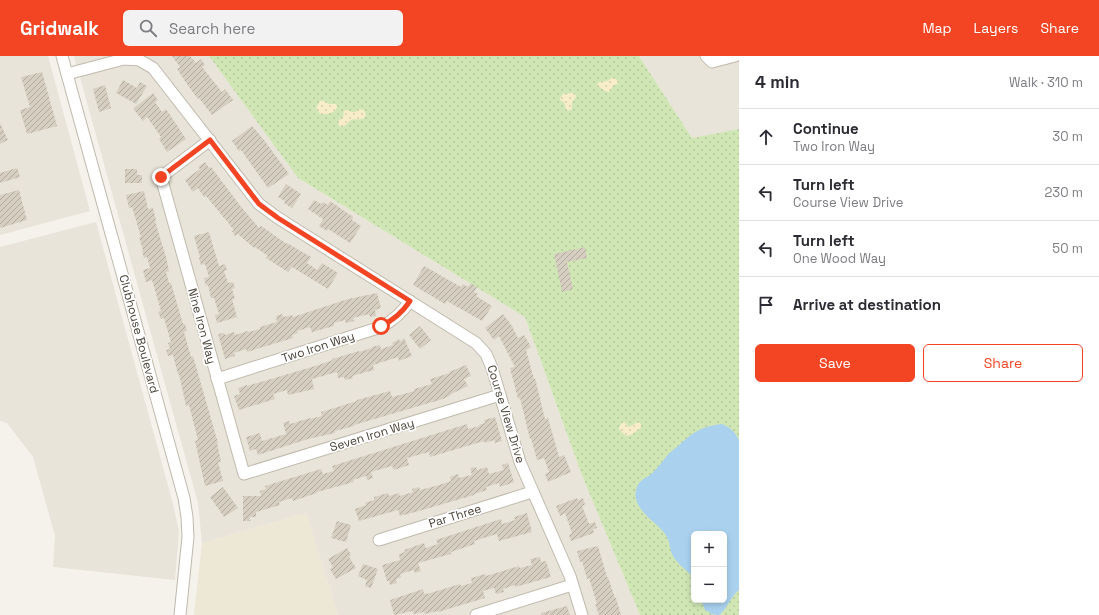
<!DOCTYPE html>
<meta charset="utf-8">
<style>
:root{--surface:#fff;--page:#f2f2f3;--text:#2b2b33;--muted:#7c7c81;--line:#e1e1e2;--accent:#f34524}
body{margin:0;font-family:"Space Grotesk",sans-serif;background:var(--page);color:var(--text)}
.controls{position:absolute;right:12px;bottom:12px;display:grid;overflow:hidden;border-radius:6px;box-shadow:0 2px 6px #0003}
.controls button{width:36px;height:36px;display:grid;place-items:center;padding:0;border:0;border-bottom:1px solid var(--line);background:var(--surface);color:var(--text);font:20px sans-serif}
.stop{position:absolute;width:12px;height:12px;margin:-9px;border:3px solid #f34524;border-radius:50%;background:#fff}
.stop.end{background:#f34524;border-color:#fff;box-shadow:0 1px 4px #0008}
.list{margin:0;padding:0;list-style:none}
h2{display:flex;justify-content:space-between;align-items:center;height:52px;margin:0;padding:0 16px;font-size:17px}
h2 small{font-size:13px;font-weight:400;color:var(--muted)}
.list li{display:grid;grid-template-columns:26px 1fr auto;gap:12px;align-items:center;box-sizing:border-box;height:56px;padding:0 16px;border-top:1px solid var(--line)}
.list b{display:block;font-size:15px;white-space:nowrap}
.list p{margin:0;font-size:13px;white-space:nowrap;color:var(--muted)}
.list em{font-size:13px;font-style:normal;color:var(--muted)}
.actions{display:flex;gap:8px;padding:12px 16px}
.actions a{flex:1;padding:9px 0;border:1px solid var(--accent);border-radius:6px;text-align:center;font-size:14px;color:var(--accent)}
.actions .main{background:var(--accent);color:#fff}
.icon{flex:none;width:22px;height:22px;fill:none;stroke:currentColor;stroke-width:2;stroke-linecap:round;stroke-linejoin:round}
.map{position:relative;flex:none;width:739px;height:559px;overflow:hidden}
header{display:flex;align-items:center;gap:24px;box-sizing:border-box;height:56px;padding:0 20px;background:var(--accent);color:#fff}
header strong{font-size:19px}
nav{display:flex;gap:22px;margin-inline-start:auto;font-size:14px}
.search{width:280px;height:36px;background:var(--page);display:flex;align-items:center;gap:10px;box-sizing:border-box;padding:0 14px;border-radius:6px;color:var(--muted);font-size:15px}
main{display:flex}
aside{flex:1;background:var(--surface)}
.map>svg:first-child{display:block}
.residential{fill:#e9e4d9}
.education{fill:#ede7d5}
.grass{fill:url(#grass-dots);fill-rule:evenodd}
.sand{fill:url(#sand-dots)}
.water{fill:#aad2ef}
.building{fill:url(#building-hatch)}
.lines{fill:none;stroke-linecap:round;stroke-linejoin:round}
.minor-casing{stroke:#c0baad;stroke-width:13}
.minor{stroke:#fff;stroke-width:11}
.route{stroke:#f34524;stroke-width:5}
.labels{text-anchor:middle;stroke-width:3.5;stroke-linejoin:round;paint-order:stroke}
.street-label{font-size:12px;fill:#494339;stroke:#fff}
</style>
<header>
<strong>Gridwalk</strong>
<div class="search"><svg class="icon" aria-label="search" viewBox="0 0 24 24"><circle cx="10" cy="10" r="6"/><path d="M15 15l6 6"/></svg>Search here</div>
<nav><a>Map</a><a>Layers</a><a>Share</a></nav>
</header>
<main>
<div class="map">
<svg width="739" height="559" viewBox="0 0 739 559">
<defs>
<pattern id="grass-dots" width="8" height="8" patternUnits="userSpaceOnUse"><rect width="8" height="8" fill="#d0e7b5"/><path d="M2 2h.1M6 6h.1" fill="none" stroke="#b4c79c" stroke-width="1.8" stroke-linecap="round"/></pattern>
<pattern id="sand-dots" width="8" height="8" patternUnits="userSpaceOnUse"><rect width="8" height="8" fill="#f7edc9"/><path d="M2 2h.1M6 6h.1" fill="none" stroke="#d5ccad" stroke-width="1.8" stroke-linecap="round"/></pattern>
<pattern id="building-hatch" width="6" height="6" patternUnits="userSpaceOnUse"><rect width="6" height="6" fill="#d6cec0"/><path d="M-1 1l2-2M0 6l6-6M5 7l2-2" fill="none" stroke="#b0a99d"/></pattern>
</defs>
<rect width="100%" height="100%" fill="#f5f2eb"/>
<!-- residential -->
<g class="residential">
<polygon points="0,0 48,0 90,155 0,179"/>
<polygon points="74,0 209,0 298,122 525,261 581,417 640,559 338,559 306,457 202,487 198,447"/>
<polygon points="639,0 739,0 739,73 692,82"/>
<polygon points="96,166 173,448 179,475 175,524 53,511 55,480 33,401 7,367 0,365 0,191"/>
</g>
<!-- education -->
<polygon class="education" points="306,457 338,559 194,559 202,487"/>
<!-- grass -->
<path class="grass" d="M 209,0 L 639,0 L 692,82 L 739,73 L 739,559 L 640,559 L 581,417 L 525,261 L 298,122 ZM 694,478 L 724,478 L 724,544 L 694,544 Z"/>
<!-- sand -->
<g class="sand">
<polygon points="612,22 615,22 619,27 613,30 609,36 605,35 597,29 599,26 607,25"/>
<polygon points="572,37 575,38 576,41 572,46 572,53 568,55 566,53 564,46 560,44 560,42 563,38"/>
<path d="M 320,45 L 324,45 L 329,48 L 336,48 L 337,51 C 336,57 326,59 320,58 L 316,52 Z"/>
<path d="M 359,53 L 364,54 L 366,59 C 363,66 358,62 351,64 C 347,67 345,72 339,70 L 338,65 L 343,61 L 344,55 L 347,54 C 352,56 354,58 359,53 Z"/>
<polygon points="624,366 629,371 638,366 641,368 641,372 631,379 626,380 620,374 619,372 621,368"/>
</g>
<!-- water -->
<path class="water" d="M 722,368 C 731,372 735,376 739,384 L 739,534 C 730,541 728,552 719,559 L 712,558 L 705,554 L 701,544 L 724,544 L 724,478 L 694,478 L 694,523 C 688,514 676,508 672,498 C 669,491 670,484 665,478 C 655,464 629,452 637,431 C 640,424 644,423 650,419 C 656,414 661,407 666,401 C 669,397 673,394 677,391 C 694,376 699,371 722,368 Z"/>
<!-- building -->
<g class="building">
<polygon points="172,0 190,0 196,7 201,3 205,9 202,11 222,36 225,33 233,44 212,59 199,42 198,43 189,31 177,13 180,11"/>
<polygon points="42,16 57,70 27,78 20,54 30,51 21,21"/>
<polygon points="123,24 137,32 140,26 147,30 136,48 116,37"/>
<polygon points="105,29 111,52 99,56 93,33"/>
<polygon points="153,37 158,44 155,46 162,56 166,53 186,83 167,96 159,83 161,81 147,61 143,65 134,54 134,52"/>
<polygon points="0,67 8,84 0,88"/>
<polygon points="252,70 264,84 289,118 268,132 241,94 239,95 232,85"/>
<polygon points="205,106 209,112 211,111 242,152 259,172 261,170 287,188 287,187 311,201 307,207 317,214 322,207 338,217 328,233 292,211 288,216 266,202 268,200 255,191 254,192 238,178 235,180 232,175 234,174 206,140 204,141 198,132 193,136 185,124 200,113 198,111"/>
<polygon points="17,112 20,121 0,127 0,117"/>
<polygon points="125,113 137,113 137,119 142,119 142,127 125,127"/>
<polygon points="286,128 301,138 292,152 284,147 285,145 278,141"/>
<polygon points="19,134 27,164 0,172 0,139"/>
<polygon points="144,135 148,153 153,152 156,164 155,165 166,201 169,215 166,216 169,227 171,227 183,268 185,268 187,275 184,276 191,301 193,300 218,387 217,387 221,406 218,406 223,425 205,430 195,385 198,384 189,349 186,350 179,318 178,318 173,299 168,300 166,294 170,293 168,287 171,286 164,262 161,263 158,256 161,255 152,224 146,226 143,214 150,212 147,201 144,202 142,195 143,195 139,181 141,181 132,151 129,152 126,139"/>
<polygon points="314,144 321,148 323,146 328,149 330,145 353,161 352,164 361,170 350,187 328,173 327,175 319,170 323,163 308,153"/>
<polygon points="209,176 219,210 225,208 227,214 224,215 228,227 233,226 235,232 232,233 235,243 232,243 237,261 217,267 215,259 219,258 214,242 211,242 208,229 206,230 204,222 209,221 205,208 201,209 199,202 200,201 194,180"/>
<polygon points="585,191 587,202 567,206 573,233 562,236 554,198"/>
<polygon points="424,210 461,231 463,228 468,231 471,227 477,231 474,236 478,238 476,240 492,250 482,265 447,245 445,248 413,229"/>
<polygon points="377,237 381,252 375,254 376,260 370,261 369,258 353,262 354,265 346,267 345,264 334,267 334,270 312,276 310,271 297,275 298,277 292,279 293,282 247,296 246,293 234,297 235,300 225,303 218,278 224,277 225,279 234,276 235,279 248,275 249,276 260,273 260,271 277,266 276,260 282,258 283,261 292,259 293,261 348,243"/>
<polygon points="503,258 512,270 518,282 524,279 531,291 526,294 534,323 535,322 545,363 548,362 559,401 564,399 571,416 548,426 545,418 549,416 544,402 537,404 531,382 530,383 520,342 518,343 510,312 515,311 499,280 494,284 485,272"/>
<polygon points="420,270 431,284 420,293 409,279"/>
<polygon points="404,282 412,300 399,305 398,301 373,309 374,314 352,320 353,322 345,324 344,321 338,322 337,316 312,323 314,333 288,339 287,334 273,338 275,343 239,354 234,340 240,338 238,332 247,329 247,330 312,311 333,304 332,303 359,295 359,296 372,292 372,291 380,289 381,293 393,289 392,287 399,283 400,286"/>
<polygon points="466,309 471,320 464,323 468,330 451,338 451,339 443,343 354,369 354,370 335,375 335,377 308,383 258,399 256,393 250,395 246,381 260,377 262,385 286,378 283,367 289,365 290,368 310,362 310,363 322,360 321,356 357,345 357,344 390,335 392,341 415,335 414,333 432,328 430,323 450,317 449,316"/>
<polygon points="495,361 502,385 495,387 494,384 485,387 484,385 430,401 429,396 407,402 409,409 394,414 392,410 371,416 373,422 367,424 366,420 353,424 354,426 317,436 317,437 293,445 292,442 279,446 280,449 256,456 256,461 250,461 250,465 243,465 243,440 261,440 260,435 266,433 265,430 321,413 323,418 334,415 332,410 467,368 468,373 480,370 479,369 485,367 484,364"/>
<polygon points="508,407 514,426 500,431 499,427 486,431 487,434 474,438 474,439 419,455 400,460 398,454 359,465 355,453 366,449 365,447 374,444 374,441 388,437 389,440 399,437 400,440 413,436 412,433 419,431 420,434 439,429 451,425 450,421 458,418 459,422 472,419 470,412 476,411 477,414 487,411 489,418 504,414 502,409"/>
<polygon points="223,431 238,452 224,461 210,441"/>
<polygon points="577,442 578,444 583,442 585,449 582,450 589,468 595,466 597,472 593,473 594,477 571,485 569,479 572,477 565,457 560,460 556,450"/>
<polygon points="527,457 532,476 499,485 497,478 474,485 475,488 451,496 451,498 418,507 421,515 415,517 414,514 400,518 401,521 396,523 397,527 390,529 389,525 387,525 382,509 400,504 399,498 405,496 404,494 424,487 426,492 438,488 436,484 501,463 502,468 515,464 514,461"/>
<polygon points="337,465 351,469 346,486 331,482"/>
<polygon points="598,490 607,521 608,521 615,542 616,542 621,559 599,559 595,548 597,548 589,522 587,523 582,505 580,506 577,495"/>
<polygon points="347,492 351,499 349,501 356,512 336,523 330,513 333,511 328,503"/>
<polygon points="540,501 541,506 546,505 551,521 515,531 515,529 503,533 504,536 496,538 494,532 483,535 485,542 438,556 438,555 425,558 424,556 414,558 413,555 394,559 390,544 423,533 424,538 427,537 427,538 460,528 461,530 472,527 471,522 485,518 486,520 519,510 520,512 532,509 530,503"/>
<polygon points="363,508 378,513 371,532 365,530 367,524 358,520"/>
<polygon points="567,550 570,559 541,559 541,557"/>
</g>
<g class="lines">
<defs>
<g id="minor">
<polyline points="62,0 184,442 187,461 188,481 180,559"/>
<polyline points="706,0 712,6 735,0"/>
<polyline points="67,18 124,3 139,4 153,12 259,148 278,162 476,287 486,298 492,312 520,406 570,520 582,559"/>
<polyline points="210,84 161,121 244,418 500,339"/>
<path d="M 217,323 L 381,271 C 394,264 402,257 410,245"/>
<polyline points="379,484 532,436"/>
<polyline points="476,559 572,529"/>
</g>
</defs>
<!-- minor casing -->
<use href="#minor" class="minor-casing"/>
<!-- minor -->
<use href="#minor" class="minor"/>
</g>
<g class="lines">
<!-- route -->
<path class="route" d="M 161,121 L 210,84 L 259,148 L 278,162 L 410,245 C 402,257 394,264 381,270"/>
</g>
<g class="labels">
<!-- street labels -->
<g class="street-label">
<text transform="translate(202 270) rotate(75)" y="4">Nine Iron Way</text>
<text transform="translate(139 278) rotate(75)" y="4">Clubhouse Boulevard</text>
<text transform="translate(318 291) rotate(-18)" y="4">Two Iron Way</text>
<text transform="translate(506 358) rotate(73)" y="4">Course View Drive</text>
<text transform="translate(372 379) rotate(-17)" y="4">Seven Iron Way</text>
<text transform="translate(455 460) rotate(-17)" y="4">Par Three</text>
</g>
</g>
</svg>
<div class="controls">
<button>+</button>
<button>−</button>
</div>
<div class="stop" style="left:381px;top:270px"></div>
<div class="stop end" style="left:161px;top:121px"></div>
</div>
<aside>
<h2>4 min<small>Walk · 310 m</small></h2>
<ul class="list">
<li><svg class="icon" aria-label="ahead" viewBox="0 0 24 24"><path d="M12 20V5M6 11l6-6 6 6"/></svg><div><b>Continue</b><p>Two Iron Way</p></div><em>30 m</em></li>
<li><svg class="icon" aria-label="left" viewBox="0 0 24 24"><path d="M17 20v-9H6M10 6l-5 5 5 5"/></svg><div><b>Turn left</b><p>Course View Drive</p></div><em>230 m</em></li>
<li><svg class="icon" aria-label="left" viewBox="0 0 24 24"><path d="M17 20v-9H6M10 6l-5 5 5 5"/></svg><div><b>Turn left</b><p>One Wood Way</p></div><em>50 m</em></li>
<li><svg class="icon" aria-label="arrive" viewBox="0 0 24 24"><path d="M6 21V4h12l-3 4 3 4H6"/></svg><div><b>Arrive at destination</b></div></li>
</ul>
<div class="actions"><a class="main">Save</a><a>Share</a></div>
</aside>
</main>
